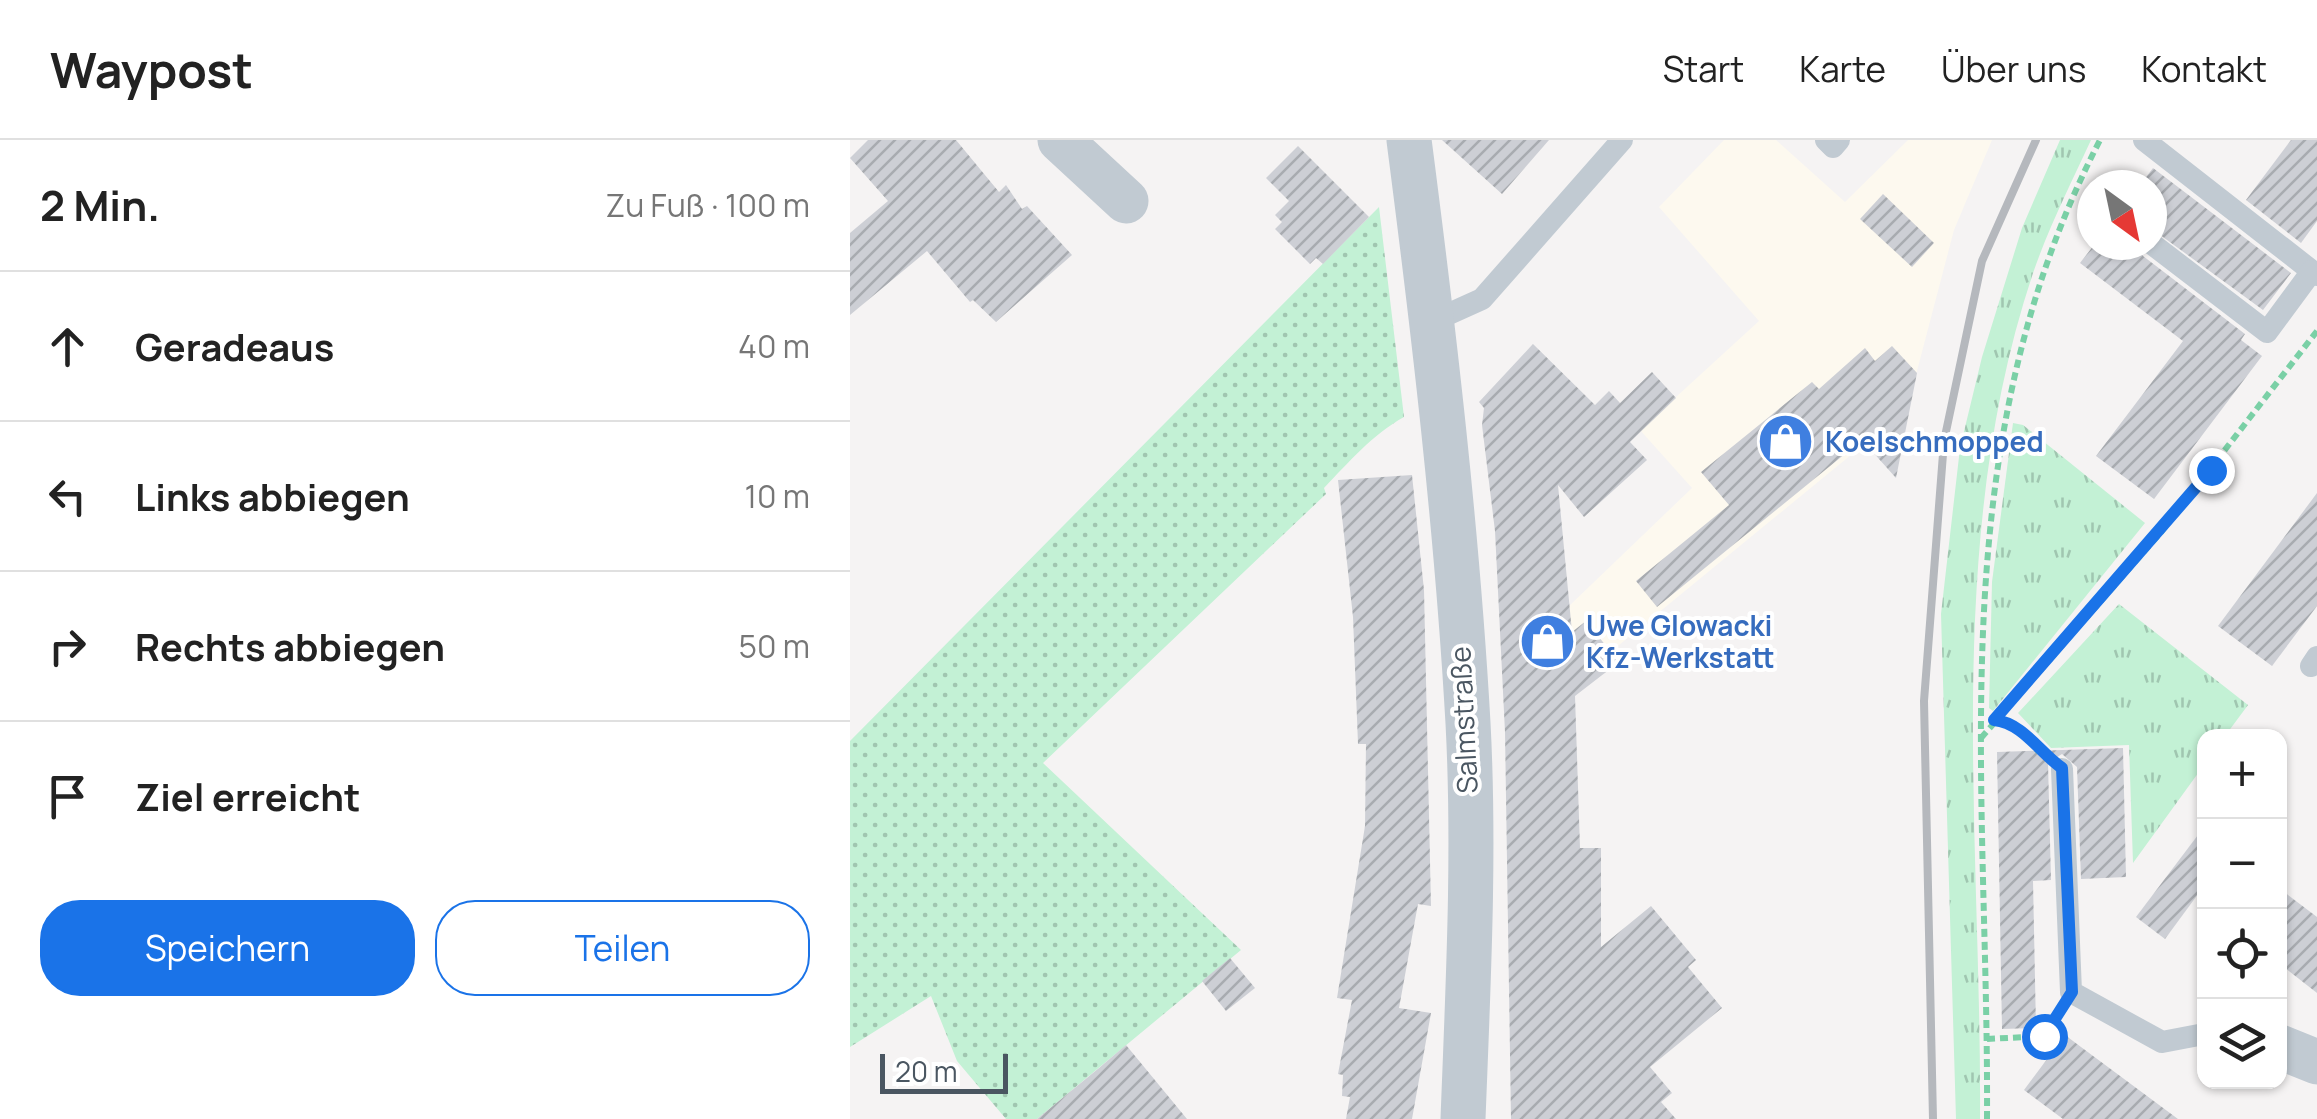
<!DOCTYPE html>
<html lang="de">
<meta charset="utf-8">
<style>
:root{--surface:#fff;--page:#f6f6f6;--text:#222;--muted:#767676;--line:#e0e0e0;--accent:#1a73e8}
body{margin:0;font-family:Manrope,sans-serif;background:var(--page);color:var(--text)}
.controls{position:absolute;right:30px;bottom:30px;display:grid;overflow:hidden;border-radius:20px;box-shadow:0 2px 8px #0004}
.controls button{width:90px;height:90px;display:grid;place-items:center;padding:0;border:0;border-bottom:2px solid var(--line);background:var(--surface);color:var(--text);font:50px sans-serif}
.compass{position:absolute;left:1227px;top:30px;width:90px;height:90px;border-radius:50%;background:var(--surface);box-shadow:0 2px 8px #0004;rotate:147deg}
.scale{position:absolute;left:30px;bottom:25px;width:128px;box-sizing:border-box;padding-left:10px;border:5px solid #4a5661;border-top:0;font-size:28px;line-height:35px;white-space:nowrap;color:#4a5661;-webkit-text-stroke:8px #fff;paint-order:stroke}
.stop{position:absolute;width:30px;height:30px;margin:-22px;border:8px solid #1a73e8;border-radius:50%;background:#fff}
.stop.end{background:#1a73e8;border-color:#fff;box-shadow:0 2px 10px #0008}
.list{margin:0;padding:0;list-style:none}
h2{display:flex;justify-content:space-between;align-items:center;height:130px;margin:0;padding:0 40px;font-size:42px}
h2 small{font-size:32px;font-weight:400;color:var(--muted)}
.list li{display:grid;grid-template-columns:65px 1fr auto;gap:30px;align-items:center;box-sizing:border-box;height:150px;padding:0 40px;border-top:2px solid var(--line)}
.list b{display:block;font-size:38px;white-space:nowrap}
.list em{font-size:32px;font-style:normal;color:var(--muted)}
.actions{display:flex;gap:20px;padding:30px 40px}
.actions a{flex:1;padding:22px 0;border:2px solid var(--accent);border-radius:40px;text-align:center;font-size:35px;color:var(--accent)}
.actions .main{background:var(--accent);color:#fff}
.icon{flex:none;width:55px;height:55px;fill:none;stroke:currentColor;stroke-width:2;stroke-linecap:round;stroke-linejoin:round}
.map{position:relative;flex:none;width:1467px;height:979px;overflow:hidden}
header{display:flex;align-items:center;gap:60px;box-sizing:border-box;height:140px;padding:0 50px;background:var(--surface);border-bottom:2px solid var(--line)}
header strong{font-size:48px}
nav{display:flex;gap:55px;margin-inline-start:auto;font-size:35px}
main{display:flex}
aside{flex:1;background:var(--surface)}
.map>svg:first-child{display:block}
.commercial{fill:#fdf9ef}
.grass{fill:url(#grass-tufts)}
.garden{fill:url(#garden-dots)}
.building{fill:url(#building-hatch)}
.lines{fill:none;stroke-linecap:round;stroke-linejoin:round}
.path{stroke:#7ad0a6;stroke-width:6;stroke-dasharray:8 5;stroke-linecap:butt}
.service{stroke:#c1cad2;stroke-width:22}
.minor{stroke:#c1cad2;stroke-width:45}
.rail{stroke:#b5b8bd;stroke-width:8}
.route{stroke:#1a73e8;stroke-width:12}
.labels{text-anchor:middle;stroke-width:8;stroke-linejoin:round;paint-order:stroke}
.shop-label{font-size:28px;font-weight:bold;fill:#366cbe;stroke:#fff;text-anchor:start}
.street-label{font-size:28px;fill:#4a5661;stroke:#fff}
</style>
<header>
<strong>Waypost</strong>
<nav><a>Start</a><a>Karte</a><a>Über uns</a><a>Kontakt</a></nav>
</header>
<main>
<aside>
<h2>2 Min.<small>Zu Fuß · 100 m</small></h2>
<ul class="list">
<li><svg class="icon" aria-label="ahead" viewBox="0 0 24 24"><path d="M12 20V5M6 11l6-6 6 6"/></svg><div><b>Geradeaus</b></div><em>40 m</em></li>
<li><svg class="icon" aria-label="left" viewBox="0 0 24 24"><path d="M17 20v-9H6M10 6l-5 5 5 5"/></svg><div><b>Links abbiegen</b></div><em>10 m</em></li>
<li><svg class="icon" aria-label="right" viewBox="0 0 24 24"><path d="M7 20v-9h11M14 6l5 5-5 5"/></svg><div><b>Rechts abbiegen</b></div><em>50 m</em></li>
<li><svg class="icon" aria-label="arrive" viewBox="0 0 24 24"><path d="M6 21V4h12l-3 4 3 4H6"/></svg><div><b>Ziel erreicht</b></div></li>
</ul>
<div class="actions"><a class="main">Speichern</a><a>Teilen</a></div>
</aside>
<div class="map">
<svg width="1467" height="979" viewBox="0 0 1467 979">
<defs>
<pattern id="grass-tufts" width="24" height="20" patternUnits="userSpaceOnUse" patternTransform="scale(2.5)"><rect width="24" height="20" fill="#c3f1d5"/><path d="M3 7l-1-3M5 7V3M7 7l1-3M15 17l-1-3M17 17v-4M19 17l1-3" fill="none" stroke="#a0c6b0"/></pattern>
<pattern id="garden-dots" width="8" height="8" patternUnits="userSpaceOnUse" patternTransform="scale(2.5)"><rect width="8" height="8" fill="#c3f1d5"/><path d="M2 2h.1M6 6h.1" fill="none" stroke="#a0c6b0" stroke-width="1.8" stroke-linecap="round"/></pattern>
<pattern id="building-hatch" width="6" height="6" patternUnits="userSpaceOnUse" patternTransform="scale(2.5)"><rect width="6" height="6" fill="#cdcfd5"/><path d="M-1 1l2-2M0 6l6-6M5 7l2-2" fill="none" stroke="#a8abb0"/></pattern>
</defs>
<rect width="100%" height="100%" fill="#f5f3f3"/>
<!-- commercial -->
<polygon class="commercial" points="874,0 926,0 995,62 1058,0 1142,0 1104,90 1057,269 724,542 718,467 842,348 790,290 909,181 809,67"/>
<!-- grass -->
<g class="grass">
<path d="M 1210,0 L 1241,0 C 1221,43 1199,87 1183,133 C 1092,405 1132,698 1130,979 L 1106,979 L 1091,474 L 1110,308 L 1132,217 L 1172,88 Z"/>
<polygon points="1163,283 1173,285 1295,383 1143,571 1139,568 1142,442"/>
<polygon points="1269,464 1398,565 1375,596 1354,596 1354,625 1283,723 1279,605 1201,608 1168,573"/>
</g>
<!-- garden -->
<path class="garden" d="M 529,67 L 554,277 C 523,294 498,323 474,348 L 476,354 L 193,623 L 391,810 L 187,979 L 156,979 L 107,921 L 81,856 L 0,907 L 0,601 Z"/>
<!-- building -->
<g class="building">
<polygon points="18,0 106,0 149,52 156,45 172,69 177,66 222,115 146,182 123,160 120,162 77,111 0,175 0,93 38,61 0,18"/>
<polygon points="592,0 699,0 652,54"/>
<polygon points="1441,0 1467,0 1467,81 1451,103 1396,60"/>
<polygon points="448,6 519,77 473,124 466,118 460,124 425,89 432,82 425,75 439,61 416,38"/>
<polygon points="1303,28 1441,133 1413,170 1302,89 1302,45 1290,45"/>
<polygon points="1033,54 1084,103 1062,127 1010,79"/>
<polygon points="1244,105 1287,105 1293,116 1395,194 1391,200 1412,216 1304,359 1246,316 1333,201 1230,123"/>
<polygon points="683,204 745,265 759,251 770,263 802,232 826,258 780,302 797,320 734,377 708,345 722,492 736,481 769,522 725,556 730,708 751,708 751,807 801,766 846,820 838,827 872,868 800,927 822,953 811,962 826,979 661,979 655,592 645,391 632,285 634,268 629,262"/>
<polygon points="1042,206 1067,233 1046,338 1012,300 807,467 786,441 879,365 851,332 962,242 969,249 1015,208 1025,221"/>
<polygon points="562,335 574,450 581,766 568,764 549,868 581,873 562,979 496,979 500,957 492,956 493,935 488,934 502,860 487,858 515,686 516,604 508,604 503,477 488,340"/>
<polygon points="1467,353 1467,466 1422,526 1368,486"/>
<polygon points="1273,608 1276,737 1231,739 1227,627 1212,614 1198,623 1201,740 1183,741 1186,888 1152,889 1147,612"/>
<polygon points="1354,687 1354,746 1315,799 1286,777"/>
<polygon points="1430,749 1467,777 1467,853 1430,824"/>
<polygon points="380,818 405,848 376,871 352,841"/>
<polygon points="1215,895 1231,907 1328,979 1213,979 1174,950"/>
<polygon points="276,905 337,979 187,979 249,928"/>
</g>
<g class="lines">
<!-- path -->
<g class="path">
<polyline points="1145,580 1168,587 1189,612"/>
<polyline points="1131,598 1312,391 1467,191"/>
<polyline points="1137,899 1194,896 1206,877"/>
<path d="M 1137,979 C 1139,641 1088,314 1250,0"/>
</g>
<!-- service -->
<g class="service">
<polyline points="976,0 983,7 989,0"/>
<polyline points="1294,0 1467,135"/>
<polyline points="1302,104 1417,192 1462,131"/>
<polyline points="581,182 632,159 772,0"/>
<polyline points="1461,526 1467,517"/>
<polyline points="1212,629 1221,852 1312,902 1354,894"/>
</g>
<!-- minor -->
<g class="minor">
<polyline points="210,0 276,61"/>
<path d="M 559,0 C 584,193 607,389 618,583 C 625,714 618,848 613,979"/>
<polyline points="1430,907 1467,922"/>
</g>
<!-- rail -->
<polyline class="rail" points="1083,979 1074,561 1094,301 1132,121 1186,0"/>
</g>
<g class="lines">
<!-- route -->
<path class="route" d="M 1194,896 L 1222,852 L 1212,628 C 1189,612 1173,583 1144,580 L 1361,330"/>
</g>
<!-- icons -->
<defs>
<symbol id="shop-disc" viewBox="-11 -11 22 22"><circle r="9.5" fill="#3f7fe0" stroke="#fff"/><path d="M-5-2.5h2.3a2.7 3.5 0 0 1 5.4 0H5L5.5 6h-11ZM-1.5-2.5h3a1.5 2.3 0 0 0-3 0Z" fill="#fff"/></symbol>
</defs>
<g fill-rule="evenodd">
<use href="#shop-disc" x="904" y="270" width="63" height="63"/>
<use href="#shop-disc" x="666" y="470" width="63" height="63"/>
</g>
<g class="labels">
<!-- shop labels -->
<g class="shop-label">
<text x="975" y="312">Koelschmopped</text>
<text x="736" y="496">Uwe Glowacki<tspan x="736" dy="32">Kfz-Werkstatt</tspan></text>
</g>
<!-- street labels -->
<g class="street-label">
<text transform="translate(614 580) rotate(-93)" y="10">Salmstraße</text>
</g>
</g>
</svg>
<div class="controls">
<button>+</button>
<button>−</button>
<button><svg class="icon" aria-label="locate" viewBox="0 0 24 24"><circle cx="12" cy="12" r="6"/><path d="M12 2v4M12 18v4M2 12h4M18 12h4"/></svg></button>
<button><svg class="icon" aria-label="layers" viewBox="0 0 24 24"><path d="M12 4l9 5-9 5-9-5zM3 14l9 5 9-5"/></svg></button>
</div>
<svg class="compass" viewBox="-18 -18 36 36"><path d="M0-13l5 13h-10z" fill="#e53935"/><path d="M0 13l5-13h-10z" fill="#767676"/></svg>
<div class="scale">20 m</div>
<div class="stop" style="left:1194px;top:896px"></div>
<div class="stop end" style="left:1361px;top:330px"></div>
</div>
</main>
